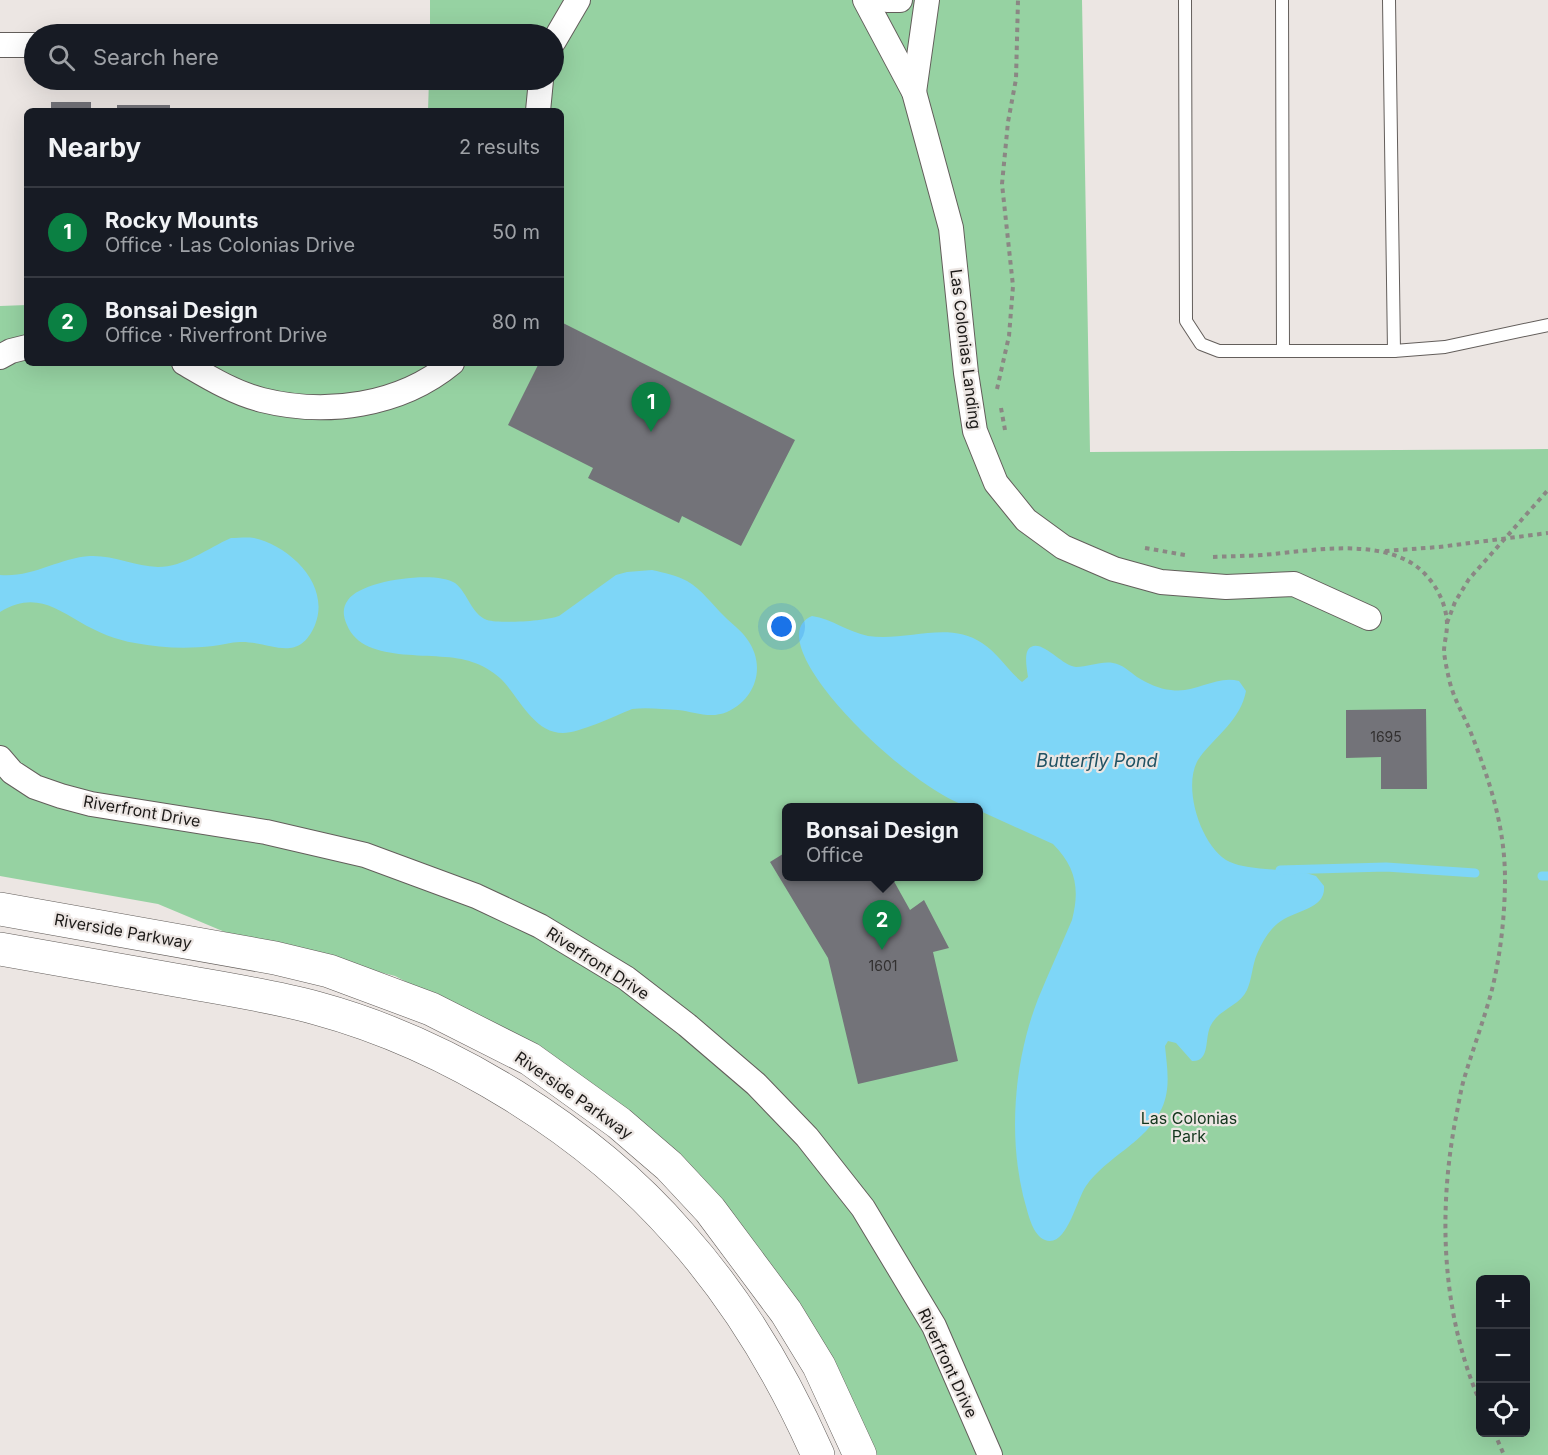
<!DOCTYPE html>
<meta charset="utf-8">
<style>
:root{--surface:#171b24;--page:#20242c;--text:#f1f3f6;--muted:#9ea1a6;--line:#363941;--accent:#0b8043}
body{margin:0;font-family:Inter,sans-serif;background:var(--page);color:var(--text)}
.controls{position:absolute;right:18px;bottom:18px;display:grid;overflow:hidden;border-radius:9px;box-shadow:0 6px 24px #0002}
.controls button{width:54px;height:54px;display:grid;place-items:center;padding:0;border:0;border-bottom:2px solid var(--line);background:var(--surface);color:var(--text);font:30px sans-serif}
.you{position:absolute;left:782px;top:627px;width:21px;height:21px;margin:-15px;border:4px solid #fff;border-radius:50%;background:#1a73e8;box-shadow:0 0 0 9px #1a73e833}
.badge{display:grid;place-items:center;width:39px;height:39px;border-radius:50%;background:var(--accent);color:#fff;font-size:20px;font-weight:700}
.pin{position:absolute;translate:-50% -50px;filter:drop-shadow(0 2px 3px #0008)}
.pin::after{content:'';position:absolute;top:32px;width:21px;height:18px;background:inherit;clip-path:polygon(0 0,100% 0,50% 100%)}
.popup{position:absolute;left:782px;top:803px;width:201px;height:78px;box-sizing:border-box;display:grid;place-content:center;border-radius:9px;background:var(--surface);filter:drop-shadow(0 2px 4px #0005);font-size:20px;white-space:nowrap;color:var(--muted)}
.popup b{font-size:22px;color:var(--text)}
.popup::after{content:'';position:absolute;left:50%;top:100%;margin-left:-12px;border:12px solid transparent;border-top-color:var(--surface)}
.list{margin:0;padding:0;list-style:none}
h2{display:flex;justify-content:space-between;align-items:center;height:78px;margin:0;padding:0 24px;font-size:26px}
h2 small{font-size:20px;font-weight:400;color:var(--muted)}
.list li{display:grid;grid-template-columns:39px 1fr auto;gap:18px;align-items:center;box-sizing:border-box;height:90px;padding:0 24px;border-top:2px solid var(--line)}
.list b{display:block;font-size:22px;white-space:nowrap}
.list p{margin:0;font-size:20px;white-space:nowrap;color:var(--muted)}
.list em{font-size:20px;font-style:normal;color:var(--muted)}
.icon{flex:none;width:33px;height:33px;fill:none;stroke:currentColor;stroke-width:2;stroke-linecap:round;stroke-linejoin:round}
.map{position:relative;flex:none;width:1548px;height:1455px;overflow:hidden}
.search{position:absolute;background:var(--surface);box-shadow:0 6px 24px #0002;left:24px;top:24px;width:540px;height:66px;display:flex;align-items:center;gap:15px;box-sizing:border-box;padding:0 21px;border-radius:33px;color:var(--muted);font-size:22px}
.panel{position:absolute;background:var(--surface);box-shadow:0 6px 24px #0002;left:24px;top:108px;width:540px;height:258px;border-radius:9px}
.map>svg:first-child{display:block}
.green{fill:#96d2a2;fill-rule:evenodd}
.water{fill:#7ed6f7}
.lines{fill:none;stroke-linecap:round;stroke-linejoin:round}
.stream{stroke:#7ed6f7;stroke-width:9}
.building{fill:#737379}
.lane-casing{stroke:#635e5b;stroke-width:14}
.street-casing{stroke:#635e5b;stroke-width:26}
.secondary-casing{stroke:#635e5b;stroke-width:34}
.path{stroke:#8b8784;stroke-width:4;stroke-dasharray:4.5 4.5;stroke-linecap:butt}
.lane{stroke:#fff;stroke-width:12}
.street{stroke:#fff;stroke-width:24}
.secondary{stroke:#fff;stroke-width:33}
.labels{text-anchor:middle;stroke-width:4.5;stroke-linejoin:round;paint-order:stroke}
.number-label{font-size:14px;fill:#323030}
.street-label{font-size:16px;fill:#1c1a18;stroke:#ece6e3}
.park-label{font-size:16px;fill:#12351c;stroke:#ece6e3}
.water-label{font-size:18px;font-style:italic;fill:#205263;stroke:#ece6e3}
</style>
<div class="map">
<svg width="1548" height="1455" viewBox="0 0 1548 1455">
<rect width="100%" height="100%" fill="#ece6e3"/>
<!-- green -->
<path class="green" d="M 430,0 L 1082,0 L 1090,452 L 1548,449 L 1548,1455 L 872,1455 L 837,1366 L 552,1058 L 395,976 L 232,935 L 158,904 L 0,876 L 0,306 L 27,305 L 27,363 L 561,363 L 561,111 L 428,111 L 429,80 L 554,80 L 554,34 L 430,34 ZM 786,808 L 978,808 L 978,876 L 786,876 ZM 1480,1280 L 1526,1280 L 1526,1432 L 1480,1432 Z"/>
<!-- water -->
<g class="water">
<path d="M 231,538 C 238,538 247,537 254,538 C 290,546 331,585 315,625 C 298,665 271,641 240,642 C 231,642 222,645 213,646 C 187,649 161,648 135,643 C 116,640 97,632 80,622 C 51,605 32,593 0,612 L 0,575 C 32,578 59,558 90,556 C 113,555 135,566 158,567 C 184,567 208,548 231,538 Z"/>
<path d="M 652,570 C 665,573 676,575 687,581 C 702,590 712,604 724,616 C 732,624 741,630 747,639 C 766,665 757,698 727,712 C 710,719 695,712 678,710 C 663,709 646,707 632,709 C 615,716 579,733 563,733 C 533,733 518,695 500,678 C 492,671 482,665 472,662 C 439,649 364,667 347,625 C 343,616 342,608 348,600 C 361,580 436,570 455,583 C 468,593 471,614 487,620 C 501,624 546,621 559,616 L 616,575 L 627,572 Z"/>
<path d="M 812,616 C 832,619 848,632 868,636 C 906,642 948,620 982,643 C 998,653 1007,670 1022,682 L 1028,677 C 1027,669 1023,651 1031,647 C 1043,640 1062,666 1076,667 C 1088,667 1101,661 1113,663 C 1122,664 1130,672 1137,677 C 1147,683 1159,689 1171,690 C 1196,694 1215,675 1239,681 L 1246,691 C 1241,719 1216,736 1200,757 C 1180,783 1201,849 1230,862 C 1247,870 1285,869 1306,873 L 1316,876 L 1324,886 C 1326,909 1296,910 1281,921 C 1269,929 1263,941 1257,954 C 1252,966 1252,979 1247,990 C 1240,1006 1219,1009 1211,1025 C 1204,1037 1211,1062 1192,1061 L 1176,1043 L 1168,1041 L 1165,1046 C 1167,1067 1171,1088 1162,1108 C 1146,1143 1107,1156 1086,1186 C 1077,1199 1068,1241 1050,1241 C 1036,1241 1030,1221 1027,1210 C 1007,1144 1013,1063 1038,999 C 1049,972 1061,946 1072,920 C 1080,889 1076,867 1053,844 L 978,810 L 978,808 C 928,808 750,642 812,616 Z"/>
</g>
<g class="lines">
<!-- stream -->
<g class="stream">
<polyline points="1280,870 1386,867 1475,873"/>
<polyline points="1542,876 1548,876"/>
</g>
</g>
<!-- building -->
<g class="building">
<rect x="51" y="102" width="40" height="9"/>
<rect x="117" y="105" width="53" height="6"/>
<polygon points="561,322 795,440 741,546 682,516 679,523 588,478 593,468 508,425 539,363 561,363"/>
<polygon points="1426,709 1427,789 1381,789 1381,757 1346,758 1346,710"/>
<polygon points="786,852 786,876 891,876 910,910 924,900 949,948 933,952 958,1061 858,1084 828,958 770,862"/>
</g>
<g class="lines">
<defs>
<g id="lane">
<polyline points="1185,0 1186,321 1201,344 1219,351 1394,351 1445,347 1548,325"/>
<polyline points="1282,0 1283,350"/>
<polyline points="1389,0 1394,351"/>
</g>
<g id="street">
<polyline points="865,0 914,92 951,228 966,373 975,431 996,483 1026,520 1063,547 1114,569 1161,582 1226,587 1294,584 1369,618"/>
<polyline points="887,0 900,0"/>
<polyline points="554,41 578,0"/>
<polyline points="0,45 34,45"/>
<polyline points="914,92 927,0"/>
<polyline points="538,111 541,80"/>
<polyline points="0,357 11,351 27,347"/>
<path d="M 184,363 C 208,377 234,393 262,400 C 326,416 400,406 452,363"/>
<polyline points="0,758 12,772 35,787 61,796 91,804 266,832 365,855 476,896 540,926 626,978 687,1025 756,1084 807,1137 863,1208 934,1326 990,1455"/>
</g>
<g id="secondary">
<polyline points="0,909 275,958 329,971 431,1009 530,1059 619,1123 669,1166 710,1210 786,1312 819,1366 860,1455"/>
<path d="M 0,949 C 60,960 121,970 181,981 C 226,989 272,996 316,1008 C 449,1044 590,1131 680,1235 C 738,1300 783,1376 818,1455"/>
</g>
</defs>
<!-- lane casing -->
<use href="#lane" class="lane-casing"/>
<!-- street casing -->
<use href="#street" class="street-casing"/>
<!-- secondary casing -->
<use href="#secondary" class="secondary-casing"/>
<!-- path -->
<g class="path">
<polyline points="997,389 1009,336 1013,286 1002,184 1008,122 1016,79 1018,0"/>
<polyline points="1001,408 1005,430"/>
<polyline points="1145,548 1185,555"/>
<polyline points="1385,551 1439,547 1548,533"/>
<path d="M 1213,557 C 1233,556 1253,556 1273,554 C 1313,550 1368,541 1406,560 C 1429,571 1447,599 1447,625 C 1447,634 1444,643 1444,652 C 1445,661 1447,670 1449,679 C 1453,697 1462,712 1469,728 C 1489,778 1505,826 1505,879 C 1505,916 1500,961 1490,997 C 1482,1025 1472,1052 1464,1079 C 1460,1093 1458,1108 1455,1122 C 1438,1215 1442,1314 1480,1402"/>
<polyline points="1447,623 1455,602 1469,579 1548,490"/>
<polyline points="1494,1432 1504,1455"/>
</g>
<!-- lane -->
<use href="#lane" class="lane"/>
<!-- street -->
<use href="#street" class="street"/>
<!-- secondary -->
<use href="#secondary" class="secondary"/>
</g>
<g class="labels">
<!-- number labels -->
<g class="number-label">
<text x="1386" y="742">1695</text>
<text x="883" y="971">1601</text>
</g>
<!-- street labels -->
<g class="street-label">
<text transform="translate(966 349) rotate(83)" y="6">Las Colonias Landing</text>
<text transform="translate(142 811) rotate(10)" y="6">Riverfront Drive</text>
<text transform="translate(123 931) rotate(10)" y="6">Riverside Parkway</text>
<text transform="translate(598 963) rotate(33)" y="6">Riverfront Drive</text>
<text transform="translate(574 1095) rotate(35)" y="6">Riverside Parkway</text>
<text transform="translate(948 1363) rotate(65)" y="6">Riverfront Drive</text>
</g>
<!-- park labels -->
<g class="park-label">
<text x="1189" y="1124">Las Colonias<tspan x="1189" dy="18">Park</tspan></text>
</g>
<!-- water labels -->
<g class="water-label">
<text x="1097" y="767">Butterfly Pond</text>
</g>
</g>
</svg>
<div class="controls">
<button>+</button>
<button>−</button>
<button><svg class="icon" aria-label="locate" viewBox="0 0 24 24"><circle cx="12" cy="12" r="6"/><path d="M12 2v4M12 18v4M2 12h4M18 12h4"/></svg></button>
</div>
<div class="you"></div>
<div class="pin badge" style="left:651px;top:432px">1</div>
<div class="pin badge" style="left:882px;top:950px">2</div>
<div class="popup"><b>Bonsai Design</b>Office</div>
<div class="search"><svg class="icon" aria-label="search" viewBox="0 0 24 24"><circle cx="10" cy="10" r="6"/><path d="M15 15l6 6"/></svg>Search here</div>
<section class="panel">
<h2>Nearby<small>2 results</small></h2>
<ul class="list">
<li><span class="badge">1</span><div><b>Rocky Mounts</b><p>Office · Las Colonias Drive</p></div><em>50 m</em></li>
<li><span class="badge">2</span><div><b>Bonsai Design</b><p>Office · Riverfront Drive</p></div><em>80 m</em></li>
</ul>
</section>
</div>
